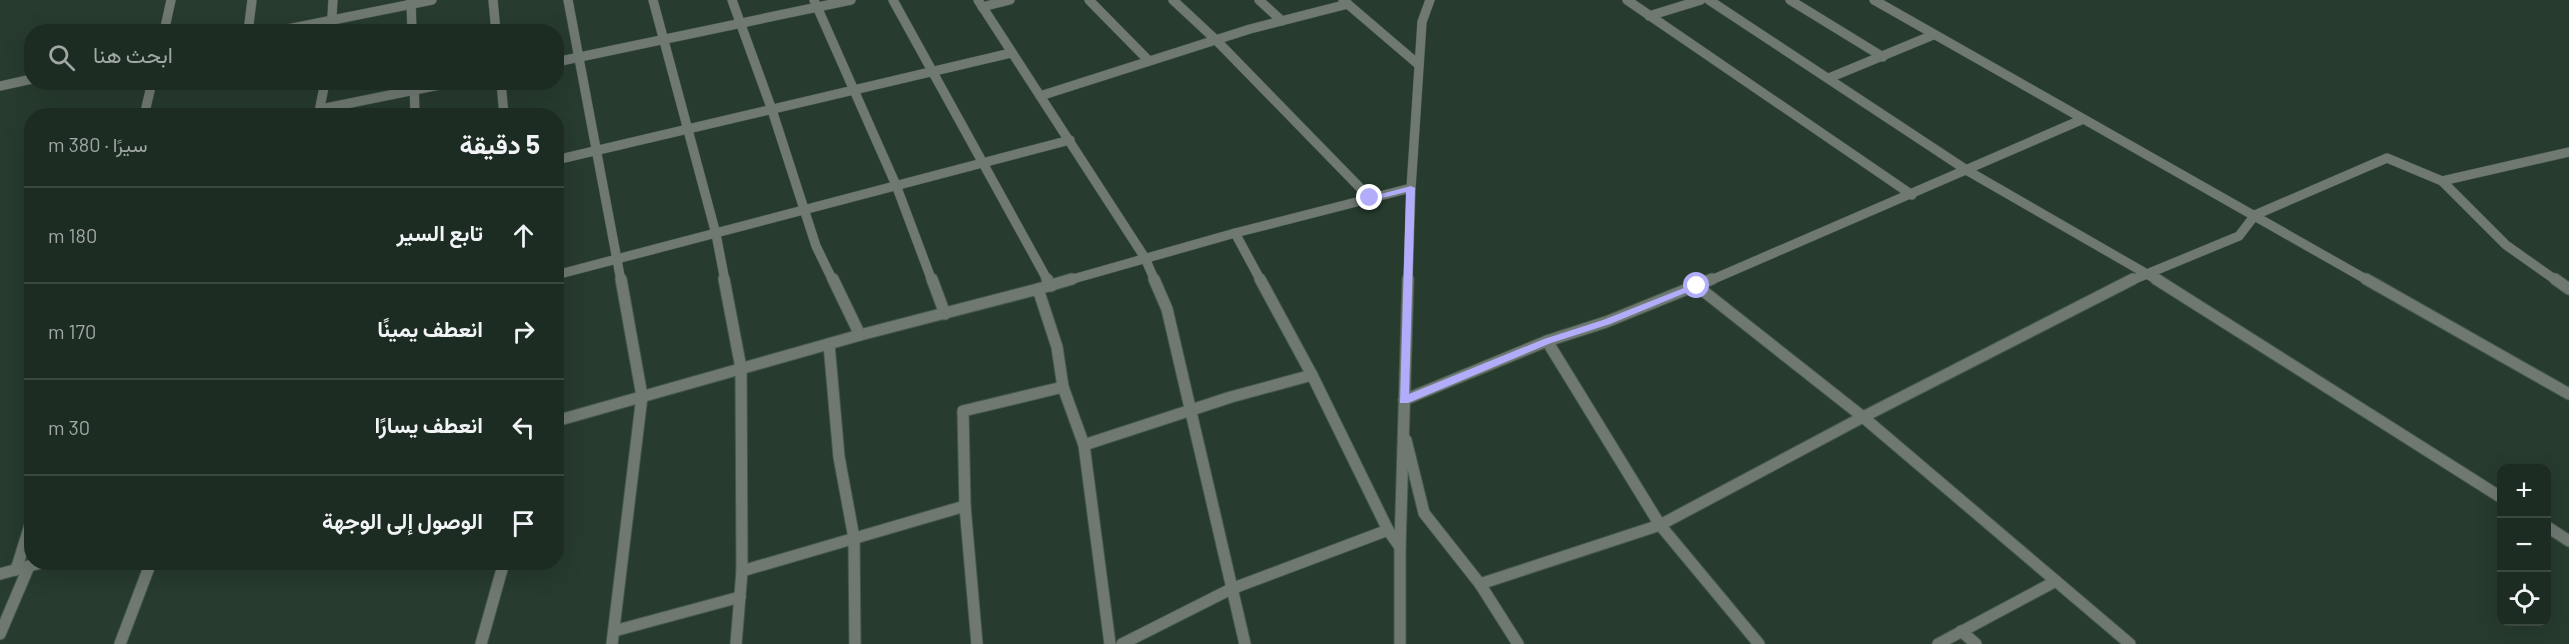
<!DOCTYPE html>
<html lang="ar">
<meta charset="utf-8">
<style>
:root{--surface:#1d2c22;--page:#2a382f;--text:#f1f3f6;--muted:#a0a7a5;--line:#3b4840}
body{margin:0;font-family:Barlow,Vazirmatn,sans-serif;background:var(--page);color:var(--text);direction:rtl}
.controls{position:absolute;right:18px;bottom:18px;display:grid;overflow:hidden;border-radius:12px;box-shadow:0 6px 24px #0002}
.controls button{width:54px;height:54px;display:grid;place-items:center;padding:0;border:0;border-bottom:2px solid var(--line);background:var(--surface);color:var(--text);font:30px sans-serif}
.stop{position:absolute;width:18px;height:18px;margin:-14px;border:4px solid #b2adfa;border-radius:50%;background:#fff}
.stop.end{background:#b2adfa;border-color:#fff;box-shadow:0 2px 6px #0008}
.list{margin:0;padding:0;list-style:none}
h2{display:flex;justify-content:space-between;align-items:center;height:78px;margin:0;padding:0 24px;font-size:26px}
h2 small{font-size:20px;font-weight:400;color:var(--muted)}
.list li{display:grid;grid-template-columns:39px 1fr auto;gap:18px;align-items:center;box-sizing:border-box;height:96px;padding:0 24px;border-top:2px solid var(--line)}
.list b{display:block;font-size:22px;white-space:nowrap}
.list em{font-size:20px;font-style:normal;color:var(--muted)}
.icon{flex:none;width:33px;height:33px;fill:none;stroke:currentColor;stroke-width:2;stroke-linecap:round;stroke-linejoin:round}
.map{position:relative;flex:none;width:2569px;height:644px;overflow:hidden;direction:ltr}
.search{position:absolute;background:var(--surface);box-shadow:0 6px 24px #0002;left:24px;top:24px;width:540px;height:66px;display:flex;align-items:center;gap:15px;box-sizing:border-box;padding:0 21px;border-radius:24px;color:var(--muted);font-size:22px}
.panel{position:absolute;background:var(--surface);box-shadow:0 6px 24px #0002;left:24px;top:108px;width:540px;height:462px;border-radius:24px;direction:rtl}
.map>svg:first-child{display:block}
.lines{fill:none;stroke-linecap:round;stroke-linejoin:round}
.minor-far1-casing{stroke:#46594d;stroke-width:10}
.minor-casing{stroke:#46594d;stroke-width:13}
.minor-far1{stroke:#6f7972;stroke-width:9}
.minor{stroke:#6f7972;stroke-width:11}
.route{fill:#b2adfa}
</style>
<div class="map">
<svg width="2569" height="644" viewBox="0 0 2569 644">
<rect width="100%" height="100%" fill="#273b2e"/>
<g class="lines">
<defs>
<g id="minor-far1">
<polyline points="411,0 412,32"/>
<polyline points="493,0 496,32"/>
<polyline points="568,0 621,281"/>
<polyline points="653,0 716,234 725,281"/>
<polyline points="732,0 772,110 816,246 833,281"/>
<polyline points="814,0 896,185 932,281"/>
<polyline points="893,0 1048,281"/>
<polyline points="978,0 1145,258 1155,281"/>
<polyline points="1089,0 1149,61"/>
<polyline points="1173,0 1216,40 1370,198"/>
<polyline points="1259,0 1282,21"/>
<polyline points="1343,0 1419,65"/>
<polyline points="1627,0 1912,195"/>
<polyline points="1709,0 1968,171 2159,281"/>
<polyline points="1790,0 1883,57"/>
<polyline points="1874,0 2369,281"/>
<polyline points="982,7 1010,0"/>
<polyline points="1649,16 1701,0"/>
<polyline points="164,32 171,0"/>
<polyline points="248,32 252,0"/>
<polyline points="273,32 432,0"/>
<polyline points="331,32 333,0"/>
<polyline points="556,62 851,0"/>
<polyline points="1829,78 1933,35"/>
<polyline points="414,82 415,116"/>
<polyline points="501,82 504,116"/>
<polyline points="0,86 32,79"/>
<polyline points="1040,96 1250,29 1348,4"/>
<polyline points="321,109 454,82"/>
<polyline points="319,112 325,82"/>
<polyline points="144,116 152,82"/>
<polyline points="556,160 1011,53"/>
<polyline points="2442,181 2569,152"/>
<polyline points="1235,233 1261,281"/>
<polyline points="556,275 1070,140"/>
<polyline points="1066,281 1235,233 1411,188"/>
<polyline points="1408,281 1411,188 1422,22 1430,0"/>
<polyline points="1709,281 2081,120"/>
<polyline points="2130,281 2239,236 2255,215 2387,158 2442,181 2506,245 2557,281"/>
</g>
<g id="minor">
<polyline points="724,279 741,368 742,571 736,644"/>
<polyline points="833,279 860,335"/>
<polyline points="932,279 945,314"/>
<polyline points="1047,279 1051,286"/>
<polyline points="1154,279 1167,309 1245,644"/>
<polyline points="1260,279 1312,375 1388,530 1400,547"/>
<polyline points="2156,279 2502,498"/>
<polyline points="2366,279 2569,394"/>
<polyline points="2555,279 2569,289"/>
<polyline points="1697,286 1863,417 2130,644"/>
<polyline points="1038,289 1072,279"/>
<polyline points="1547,341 1660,525 1759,644"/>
<polyline points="829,344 839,457 854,538 855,644"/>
<polyline points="1404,400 1547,341 1606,322 1712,279"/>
<polyline points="556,421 860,335 1038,289 1057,347 1063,387 1084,445 1110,644"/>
<polyline points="1406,440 1424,513 1480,584 1518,644"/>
<polyline points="1084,445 1231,397 1312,375"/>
<polyline points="2546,526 2569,541"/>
<polyline points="16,570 32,519"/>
<polyline points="742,571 965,506"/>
<polyline points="0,574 44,562"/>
<polyline points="1480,584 1660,525 1863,417 2133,279"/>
<polyline points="614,631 740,597"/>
<polyline points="1961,631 1976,644"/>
<polyline points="0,634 29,566"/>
<polyline points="120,644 151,562"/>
<polyline points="481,644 504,562"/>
<polyline points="612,644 642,396 621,279"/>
<polyline points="977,644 965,506 963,411 1063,387"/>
<polyline points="1122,644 1231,589 1388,530"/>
<polyline points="1400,644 1400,547 1408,279"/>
<polyline points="1938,644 2056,581"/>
</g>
</defs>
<!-- minor-far1 casing -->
<use href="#minor-far1" class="minor-far1-casing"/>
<!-- minor casing -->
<use href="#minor" class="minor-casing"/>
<!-- minor-far1 -->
<use href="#minor-far1" class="minor-far1"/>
<!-- minor -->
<use href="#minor" class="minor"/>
</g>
<!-- route -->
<polygon class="route" points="1411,186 1415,188 1409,394 1544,339 1603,320 1694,284 1702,286 1610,324 1551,343 1408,403 1400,403 1406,192 1370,201 1366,198"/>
</svg>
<div class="controls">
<button>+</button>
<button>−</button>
<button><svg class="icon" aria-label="locate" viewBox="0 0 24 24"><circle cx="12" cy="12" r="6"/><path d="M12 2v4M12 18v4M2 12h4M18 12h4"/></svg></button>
</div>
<div class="stop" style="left:1697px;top:286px"></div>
<div class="stop end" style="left:1370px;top:198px"></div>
<div class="search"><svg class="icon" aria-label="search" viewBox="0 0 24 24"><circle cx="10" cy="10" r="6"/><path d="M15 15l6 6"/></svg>ابحث هنا</div>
<section class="panel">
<h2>5 دقيقة<small>سيرًا · 380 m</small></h2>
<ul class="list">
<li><svg class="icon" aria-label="ahead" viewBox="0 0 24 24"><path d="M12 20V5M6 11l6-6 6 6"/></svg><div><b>تابع السير</b></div><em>180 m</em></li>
<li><svg class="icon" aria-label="right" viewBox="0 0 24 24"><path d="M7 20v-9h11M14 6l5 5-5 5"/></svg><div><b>انعطف يمينًا</b></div><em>170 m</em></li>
<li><svg class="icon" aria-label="left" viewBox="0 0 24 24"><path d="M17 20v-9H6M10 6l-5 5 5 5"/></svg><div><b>انعطف يسارًا</b></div><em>30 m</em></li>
<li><svg class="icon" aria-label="arrive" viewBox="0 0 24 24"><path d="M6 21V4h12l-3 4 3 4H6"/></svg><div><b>الوصول إلى الوجهة</b></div></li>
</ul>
</section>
</div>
